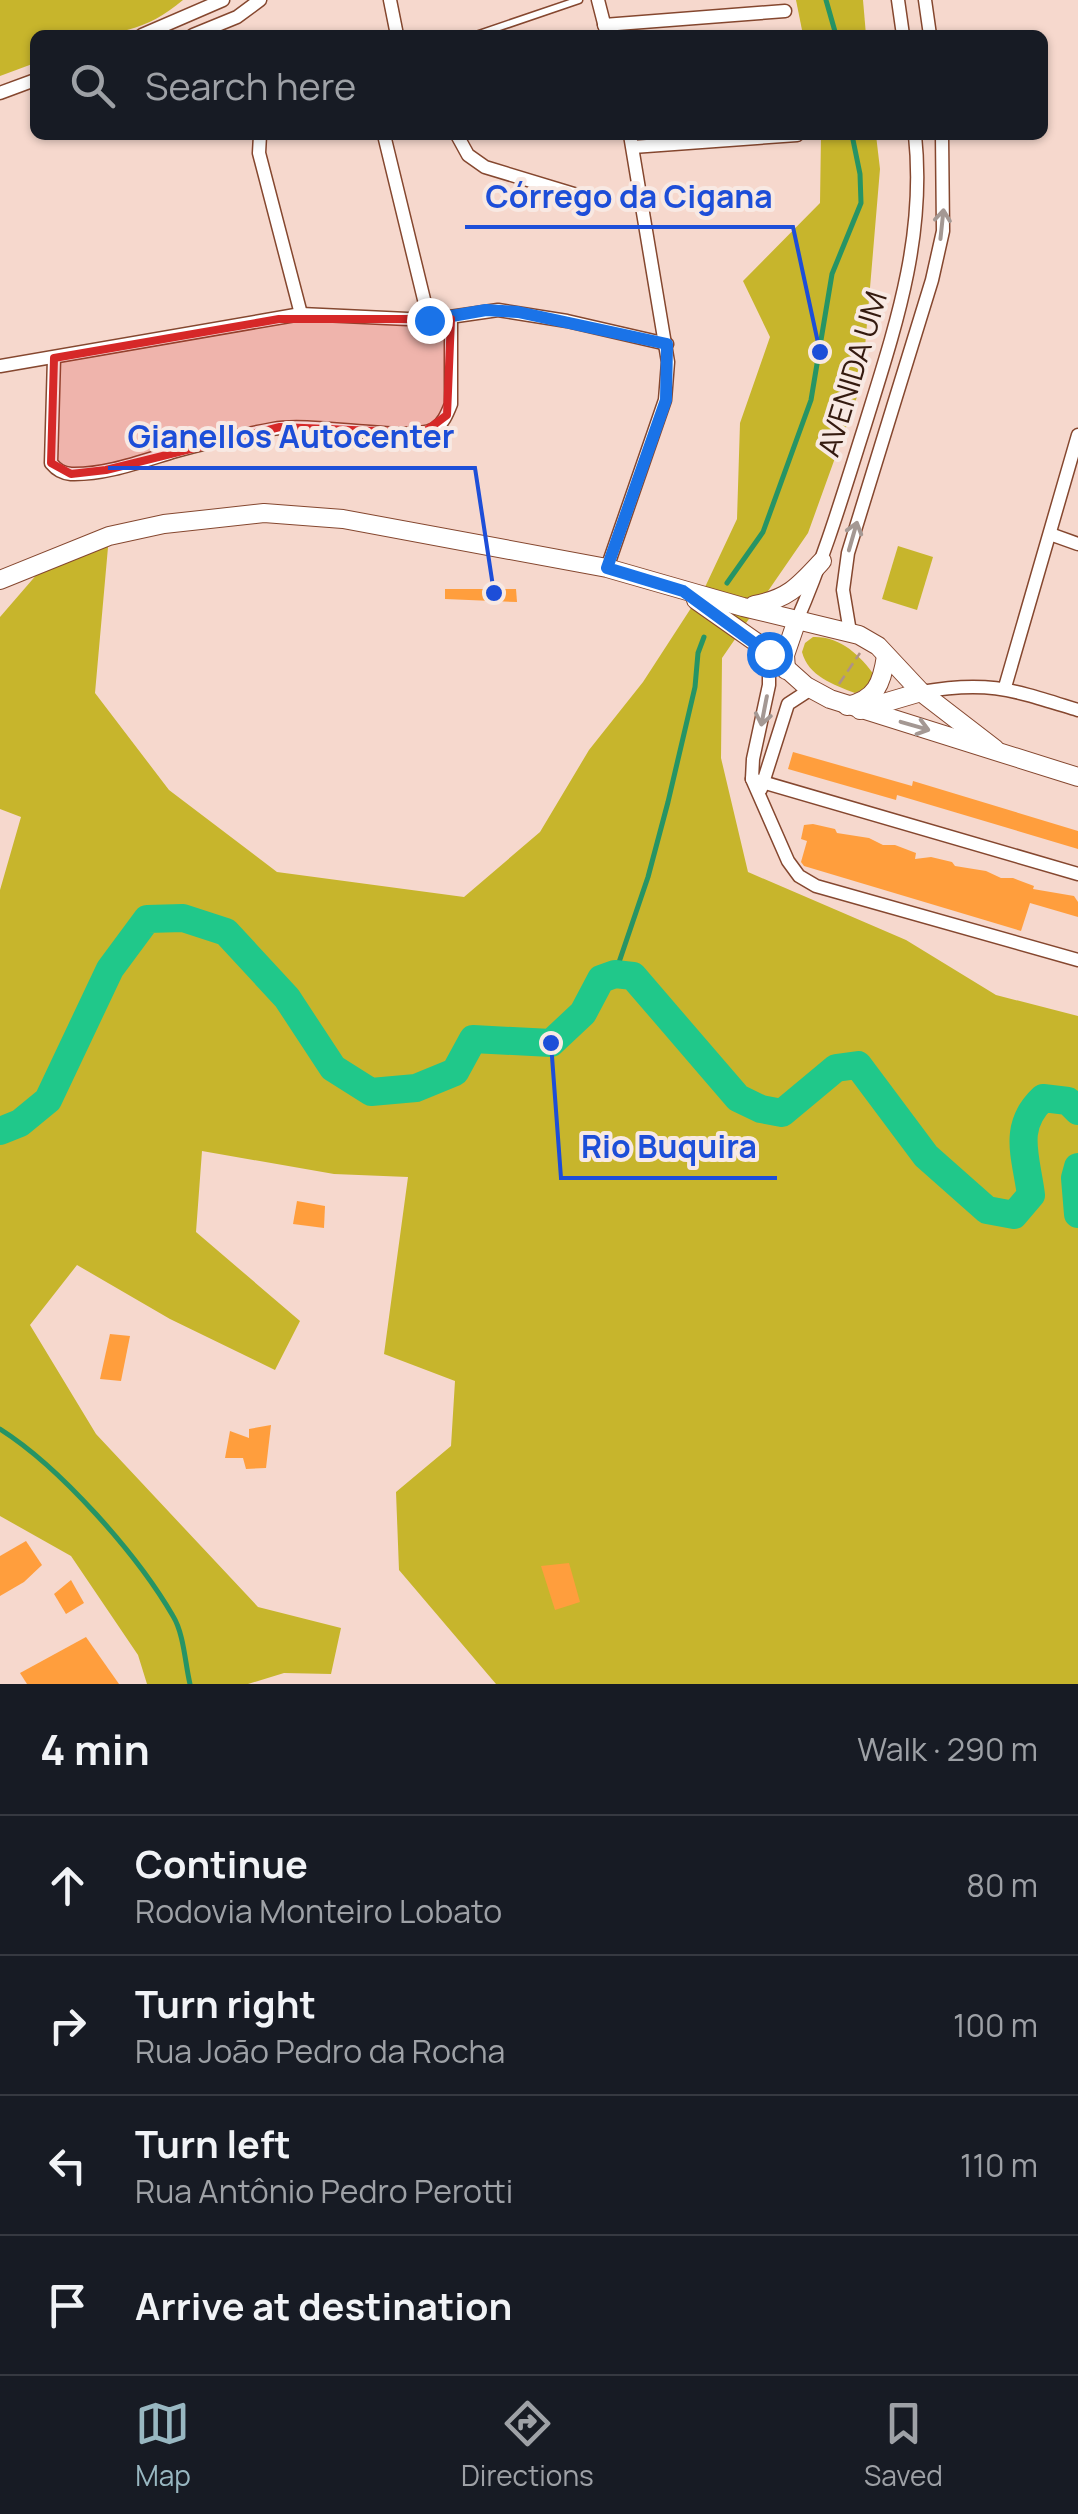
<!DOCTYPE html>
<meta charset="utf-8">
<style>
:root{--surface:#171b24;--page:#20242c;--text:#f1f3f6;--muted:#9ea1a6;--line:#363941;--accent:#98b7c1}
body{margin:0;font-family:Manrope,sans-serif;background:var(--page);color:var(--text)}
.stop{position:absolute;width:30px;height:30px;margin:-22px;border:8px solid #1a73e8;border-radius:50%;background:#fff}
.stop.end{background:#1a73e8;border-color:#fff;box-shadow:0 2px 10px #0008}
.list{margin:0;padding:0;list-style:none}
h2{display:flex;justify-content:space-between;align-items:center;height:130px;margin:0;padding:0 40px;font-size:42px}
h2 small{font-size:32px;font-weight:400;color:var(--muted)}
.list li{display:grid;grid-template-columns:65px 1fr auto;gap:30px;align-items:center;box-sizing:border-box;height:140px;padding:0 40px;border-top:2px solid var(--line)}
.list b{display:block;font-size:38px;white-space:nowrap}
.list p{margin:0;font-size:32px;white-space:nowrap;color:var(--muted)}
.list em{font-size:32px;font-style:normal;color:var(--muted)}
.icon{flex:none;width:55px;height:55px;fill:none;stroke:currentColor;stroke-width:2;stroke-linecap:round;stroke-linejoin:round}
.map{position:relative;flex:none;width:1078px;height:1684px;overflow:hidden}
.search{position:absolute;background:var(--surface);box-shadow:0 2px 8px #0004;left:30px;right:30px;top:30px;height:110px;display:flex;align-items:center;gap:25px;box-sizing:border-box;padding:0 35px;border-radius:15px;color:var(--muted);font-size:38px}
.sheet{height:690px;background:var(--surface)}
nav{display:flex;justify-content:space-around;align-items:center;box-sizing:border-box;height:140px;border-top:2px solid var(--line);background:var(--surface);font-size:28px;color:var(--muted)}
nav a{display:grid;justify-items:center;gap:5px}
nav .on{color:var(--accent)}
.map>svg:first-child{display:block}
.green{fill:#c7b52c}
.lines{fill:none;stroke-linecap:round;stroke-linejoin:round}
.stream{stroke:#269465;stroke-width:5}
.river{stroke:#20c88a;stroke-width:28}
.building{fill:#ff9e3d}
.service-casing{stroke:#85472f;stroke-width:9}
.minor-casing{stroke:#85472f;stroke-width:15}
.secondary-casing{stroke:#85472f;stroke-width:20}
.path{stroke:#ae9287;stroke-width:2.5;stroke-dasharray:10 5;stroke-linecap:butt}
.service{stroke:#fff;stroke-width:6}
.minor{stroke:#fff;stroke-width:12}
.secondary{stroke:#fff;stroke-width:18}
.oneway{stroke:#a49893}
.route{stroke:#1a73e8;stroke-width:12}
.marked{fill:#d62828;fill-opacity:0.2;stroke:#d62828;stroke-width:8;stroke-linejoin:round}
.labels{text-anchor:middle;stroke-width:8;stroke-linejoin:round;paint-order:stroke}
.street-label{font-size:30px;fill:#341a0f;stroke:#f8e9e3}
.leader{fill:none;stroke:#1d4ed8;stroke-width:4}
.callout-dot{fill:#1d4ed8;stroke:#f8e9e3;stroke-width:4}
.callout-label{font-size:32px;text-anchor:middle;font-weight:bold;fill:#1d4ed8;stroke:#f8e9e3;stroke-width:8;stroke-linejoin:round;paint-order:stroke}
</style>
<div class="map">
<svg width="1078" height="1684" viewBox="0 0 1078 1684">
<rect width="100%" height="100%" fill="#f6d8cd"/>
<!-- green -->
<g class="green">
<path d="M 0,0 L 183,0 C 135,41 94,35 35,35 L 35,63 L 0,76 Z"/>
<polygon points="796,0 863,0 866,35 803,35"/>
<polygon points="821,135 876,135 880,169 862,383 808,533 722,658 721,758 748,872 906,940 996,995 1078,1016 1078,1684 496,1684 399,1570 396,1492 451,1446 455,1381 384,1354 408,1177 334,1174 202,1151 196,1232 300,1321 275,1370 170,1319 77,1265 30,1325 96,1434 258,1607 341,1628 331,1674 284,1673 248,1684 147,1684 138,1655 71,1556 0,1516 0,890 21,817 0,809 0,617 51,558 109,536 95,693 169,790 277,872 464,897 540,832 589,750 643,682 706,585 737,519 740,423 770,337 743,281 820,203"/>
<polygon points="898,546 933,557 917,610 882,599"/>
<path d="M 813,637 C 840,636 860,655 875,676 L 874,684 L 855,693 C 834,685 808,676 802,652 L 805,643 Z"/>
</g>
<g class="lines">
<!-- stream -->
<g class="stream">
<polyline points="826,0 836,35"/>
<polyline points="727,583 763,532 811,400 832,274 861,203 860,174 852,135"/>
<polyline points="615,974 648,877 668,802 695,687 698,653 704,637"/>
<path d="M 0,1429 C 60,1467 137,1554 173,1616 C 184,1634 185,1663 190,1684"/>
</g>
<!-- river -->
<g class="river">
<path d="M 0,1131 L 20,1123 L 48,1100 L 110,969 L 147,919 L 183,918 L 226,932 L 287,998 L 333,1068 L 371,1092 L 416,1088 L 455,1072 L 473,1039 L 551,1043 L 583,1013 L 601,979 L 615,974 L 633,976 L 738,1098 L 761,1109 L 782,1113 L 836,1068 L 858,1065 L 926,1156 L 987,1210 L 1014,1215 L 1031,1195 C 1026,1156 1012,1127 1043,1098 L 1068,1101 L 1078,1111"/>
<polyline points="1078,1167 1075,1178 1078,1214"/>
</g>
</g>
<!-- building -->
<g class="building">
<polygon points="445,589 516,589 517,602 445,599"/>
<polygon points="793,752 912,786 913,781 1078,831 1078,849 897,795 896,800 788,769"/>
<polygon points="813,824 835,829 837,833 869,838 883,845 895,845 916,853 915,859 931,857 952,862 955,866 986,871 1001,878 1013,878 1034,886 1033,889 1074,896 1078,902 1078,917 1030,903 1021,931 804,866 801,862 807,841 801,839 804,825"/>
<polygon points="297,1201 325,1206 324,1228 293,1224"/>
<polygon points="110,1334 130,1336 121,1381 100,1379"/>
<polygon points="271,1425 266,1468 246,1469 243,1458 225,1458 230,1431 249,1438 249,1429"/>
<polygon points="26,1541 42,1565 24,1582 0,1596 0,1556"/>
<polygon points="569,1563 580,1602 555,1610 541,1566"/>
<polygon points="71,1580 84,1603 66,1614 54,1594"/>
<polygon points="86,1637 119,1684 27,1684 20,1673"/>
</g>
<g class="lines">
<defs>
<polyline id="service" points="476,35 579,0"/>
<g id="minor">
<polyline points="390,0 397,35"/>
<polyline points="598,0 607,35"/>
<polyline points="898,0 903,35"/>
<polyline points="925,0 930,35"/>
<polyline points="604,25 785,11"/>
<polyline points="142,35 223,0"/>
<polyline points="193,35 237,17 260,0"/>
<polyline points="0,93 35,80"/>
<polyline points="260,135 259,153 301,314"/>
<polyline points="384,135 429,320"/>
<polyline points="457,135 468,155 485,167 587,198"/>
<polyline points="633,147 797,135"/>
<path d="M 54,358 L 51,463 C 57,470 62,473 71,474 C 106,475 142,461 176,451 C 208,442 241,435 273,429 C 312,421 409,443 434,429 C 443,424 447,414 451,404 L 451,319"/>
<polyline points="0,366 301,314 429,320 498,310 567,321 667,344"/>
<polyline points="1050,534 1078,544"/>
<polyline points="607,568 665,400 668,362 630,135"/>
<path d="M 797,620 C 825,556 844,491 865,425 C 895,328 926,238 915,135"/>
<polyline points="850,632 843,590 848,553 932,280 943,231 942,135"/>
<polyline points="769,654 769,685 753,759 752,779 788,861 799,876 816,886 1078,960"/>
<polyline points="1005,687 1078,435"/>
<path d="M 921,692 C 989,680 1013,690 1078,710"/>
<polyline points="752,779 1078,874"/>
<polyline points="761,789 788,704 811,689"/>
</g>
<g id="secondary">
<polyline points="0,580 109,536 164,524 264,513 343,519 607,568 743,607 859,635 878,646 921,692 995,749"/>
<polyline points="696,600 760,645 806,686 830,699 1078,777"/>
<path d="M 754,605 C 788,599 799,586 822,561"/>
<polyline points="786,670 785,655 797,620"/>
<path d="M 847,706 C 876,700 882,683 886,656"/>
<polyline points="860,710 921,692"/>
</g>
</defs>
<!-- service casing -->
<use href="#service" class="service-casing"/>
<!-- minor casing -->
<use href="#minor" class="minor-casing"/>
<!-- secondary casing -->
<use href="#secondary" class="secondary-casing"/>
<!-- path -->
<polyline class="path" points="839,684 860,653"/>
<!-- service -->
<use href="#service" class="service"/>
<!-- minor -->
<use href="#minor" class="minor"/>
<!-- secondary -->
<use href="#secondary" class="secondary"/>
</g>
<!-- one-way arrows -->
<defs><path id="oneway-shaft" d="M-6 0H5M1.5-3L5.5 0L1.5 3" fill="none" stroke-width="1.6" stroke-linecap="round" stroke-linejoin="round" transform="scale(2.5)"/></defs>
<g class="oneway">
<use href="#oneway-shaft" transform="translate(942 224) rotate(-84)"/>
<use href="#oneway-shaft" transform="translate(853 536) rotate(-74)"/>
<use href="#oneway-shaft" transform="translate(764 711) rotate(101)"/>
<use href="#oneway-shaft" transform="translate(915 726) rotate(16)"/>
</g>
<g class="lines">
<!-- route -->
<polyline class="route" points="429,320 486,310 518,312 667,344 666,400 607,568 683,591 769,654"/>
</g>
<!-- marked area -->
<path class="marked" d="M 279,319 L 451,319 L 447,415 L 423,433 L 280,427 L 106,470 L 71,474 L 51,463 L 54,358 Z"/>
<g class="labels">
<!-- street labels -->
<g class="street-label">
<text transform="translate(853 374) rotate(-73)" y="10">AVENIDA UM</text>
</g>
</g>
<!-- callouts -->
<path class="leader" d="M820 352L793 227H465M494 593L475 468H108M551 1043L561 1178H777"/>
<g class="callout-dot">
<circle cx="820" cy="352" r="10"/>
<circle cx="494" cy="593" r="10"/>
<circle cx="551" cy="1043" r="10"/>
</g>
<g class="callout-label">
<text x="629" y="208">Córrego da Cigana</text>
<text x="291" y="448">Gianellos Autocenter</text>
<text x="669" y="1158">Rio Buquira</text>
</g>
</svg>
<div class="stop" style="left:769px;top:654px"></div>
<div class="stop end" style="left:429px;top:320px"></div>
<div class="search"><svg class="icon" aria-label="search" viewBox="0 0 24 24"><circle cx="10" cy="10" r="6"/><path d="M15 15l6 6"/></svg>Search here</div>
</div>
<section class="sheet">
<h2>4 min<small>Walk · 290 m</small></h2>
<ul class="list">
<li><svg class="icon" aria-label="ahead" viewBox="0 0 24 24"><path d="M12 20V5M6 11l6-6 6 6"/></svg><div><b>Continue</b><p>Rodovia Monteiro Lobato</p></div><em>80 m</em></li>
<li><svg class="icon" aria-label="right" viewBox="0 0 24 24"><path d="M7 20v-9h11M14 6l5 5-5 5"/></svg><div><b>Turn right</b><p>Rua João Pedro da Rocha</p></div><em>100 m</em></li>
<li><svg class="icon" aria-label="left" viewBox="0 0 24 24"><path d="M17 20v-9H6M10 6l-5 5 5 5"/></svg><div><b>Turn left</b><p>Rua Antônio Pedro Perotti</p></div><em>110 m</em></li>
<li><svg class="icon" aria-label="arrive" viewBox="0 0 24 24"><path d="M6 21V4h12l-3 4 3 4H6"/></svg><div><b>Arrive at destination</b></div></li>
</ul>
</section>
<nav>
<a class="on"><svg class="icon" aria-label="map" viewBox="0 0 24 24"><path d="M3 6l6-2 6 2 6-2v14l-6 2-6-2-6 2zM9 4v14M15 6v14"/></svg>Map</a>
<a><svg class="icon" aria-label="directions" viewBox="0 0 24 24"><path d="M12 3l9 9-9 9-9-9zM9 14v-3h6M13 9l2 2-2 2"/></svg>Directions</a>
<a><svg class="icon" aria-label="saved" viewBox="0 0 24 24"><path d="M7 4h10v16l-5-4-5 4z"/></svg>Saved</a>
</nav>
